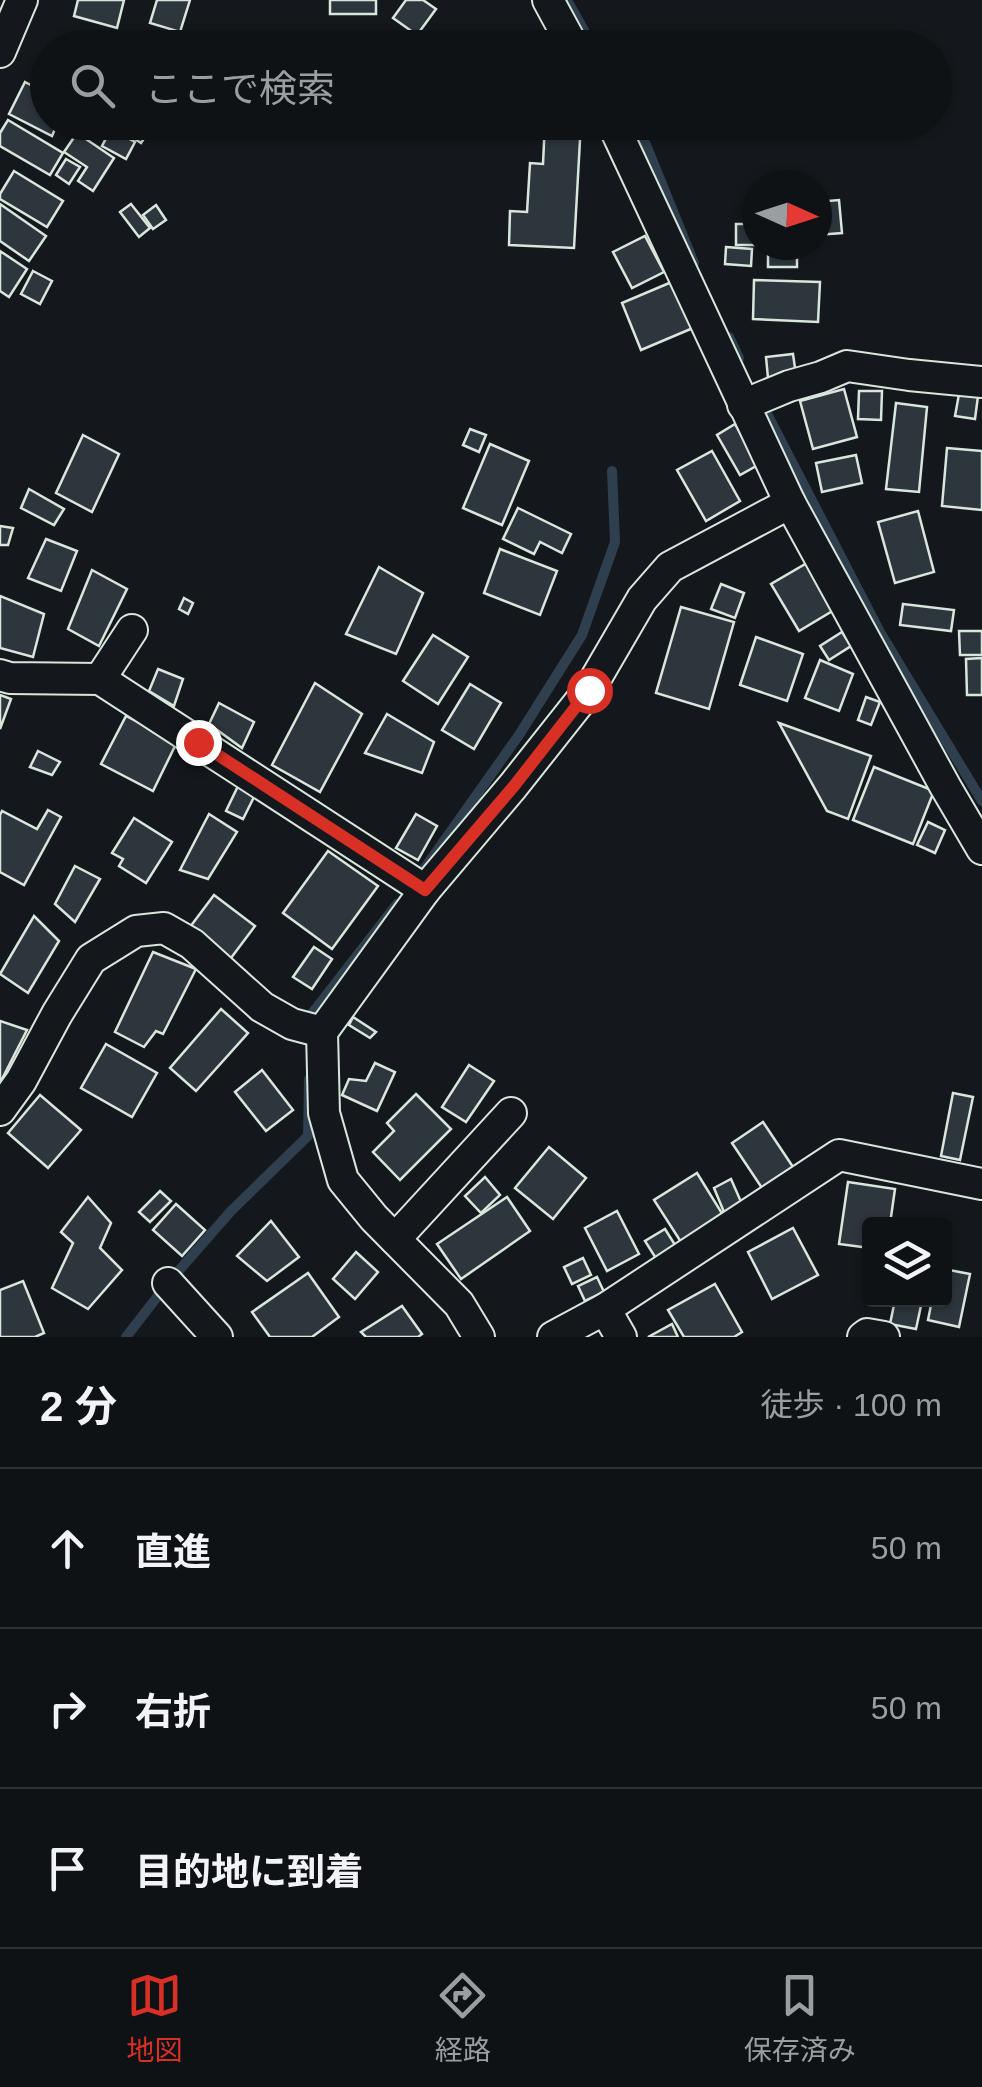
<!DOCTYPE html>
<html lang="ja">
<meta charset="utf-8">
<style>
:root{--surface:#0f1215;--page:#1d2022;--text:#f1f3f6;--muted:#9b9ea0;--line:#2f3234;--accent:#d93025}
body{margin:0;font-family:Arial,"Noto Sans JP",sans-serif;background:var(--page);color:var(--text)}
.controls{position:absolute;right:30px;bottom:30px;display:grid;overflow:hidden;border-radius:10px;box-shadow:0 2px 8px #0004}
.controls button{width:90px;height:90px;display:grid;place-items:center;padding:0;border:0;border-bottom:2px solid var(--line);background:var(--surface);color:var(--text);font:50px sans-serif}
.compass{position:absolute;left:742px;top:170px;width:90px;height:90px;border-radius:50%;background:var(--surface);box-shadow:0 2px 8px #0004;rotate:93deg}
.stop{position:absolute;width:30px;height:30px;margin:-22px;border:8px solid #d93025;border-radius:50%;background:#fff}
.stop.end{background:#d93025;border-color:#fff;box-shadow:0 2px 10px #0008}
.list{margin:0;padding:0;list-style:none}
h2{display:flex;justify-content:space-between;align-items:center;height:130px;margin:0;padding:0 40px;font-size:42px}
h2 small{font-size:32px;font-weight:400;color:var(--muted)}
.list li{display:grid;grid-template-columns:65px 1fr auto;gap:30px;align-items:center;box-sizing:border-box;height:160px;padding:0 40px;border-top:2px solid var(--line)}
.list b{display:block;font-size:38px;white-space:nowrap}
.list em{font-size:32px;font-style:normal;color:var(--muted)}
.icon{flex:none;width:55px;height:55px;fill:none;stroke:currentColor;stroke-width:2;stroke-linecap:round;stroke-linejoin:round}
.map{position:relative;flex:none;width:982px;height:1337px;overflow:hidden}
.search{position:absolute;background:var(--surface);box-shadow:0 2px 8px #0004;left:30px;right:30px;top:30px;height:110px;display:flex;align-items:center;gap:25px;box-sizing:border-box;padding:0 35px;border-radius:55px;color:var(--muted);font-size:38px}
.sheet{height:610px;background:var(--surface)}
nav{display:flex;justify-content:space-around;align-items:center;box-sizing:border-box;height:140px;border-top:2px solid var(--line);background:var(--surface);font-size:28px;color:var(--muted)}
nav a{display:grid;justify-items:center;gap:5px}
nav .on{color:var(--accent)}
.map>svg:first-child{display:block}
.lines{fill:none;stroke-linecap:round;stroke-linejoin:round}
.stream{stroke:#2f3f4d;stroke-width:10}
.building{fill:#2c363c;stroke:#d8e6dc;stroke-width:2.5}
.minor-casing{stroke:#d8e6dc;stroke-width:34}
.minor{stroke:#14181c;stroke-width:30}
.route{stroke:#d93025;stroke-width:12}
</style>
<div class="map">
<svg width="982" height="1337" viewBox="0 0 982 1337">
<rect width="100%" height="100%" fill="#14181c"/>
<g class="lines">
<!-- stream -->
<g class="stream">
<polyline points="568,2 594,48"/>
<polyline points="633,122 642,135 694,263"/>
<polyline points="729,337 739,358"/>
<polyline points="763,406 880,632 982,801"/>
<polyline points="422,872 519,735 582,635 615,542 612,471"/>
<polyline points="310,1027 310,1016 397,904"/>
<polyline points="126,1337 168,1283 231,1211 308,1136 309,1079"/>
</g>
</g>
<!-- building -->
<g class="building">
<polygon points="78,0 124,0 117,28 74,16"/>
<polygon points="157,0 190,0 180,32 150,23"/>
<rect x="330" y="0" width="46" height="14"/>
<polygon points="406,0 423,0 436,9 417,35 393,18"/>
<polygon points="25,82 48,94 48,122 58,122 52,136 9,114"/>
<polygon points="8,120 63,153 50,175 0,146 0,133"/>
<polygon points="116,122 155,122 141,143 114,125"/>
<polygon points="545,122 581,122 574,248 509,245 510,211 527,212 530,163 543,164"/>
<polygon points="111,129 135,142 126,159 102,146"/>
<polygon points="77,133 114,158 93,191 78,181 87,167 64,152"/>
<polygon points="66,159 80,167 69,184 56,175"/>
<polygon points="14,171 63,201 47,227 0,199 0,194"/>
<polygon points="839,200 842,233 817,235 817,202"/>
<polygon points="0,204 46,236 29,261 0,241"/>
<polygon points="131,204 150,228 139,237 120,212"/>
<polygon points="156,205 166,220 153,229 143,215"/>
<rect x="736" y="224" width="21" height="21"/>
<polygon points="645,236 664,272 632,288 613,252"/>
<rect x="768" y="246" width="29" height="21"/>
<polygon points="726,247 752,249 751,266 725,264"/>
<polygon points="0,251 27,269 9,297 0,291"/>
<polygon points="33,271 52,281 40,304 21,294"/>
<polygon points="754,280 820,282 818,322 753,319"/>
<polygon points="674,281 693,328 641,350 622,303"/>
<polygon points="793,354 796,375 768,378 766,357"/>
<polygon points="844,389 857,437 813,449 800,401"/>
<polygon points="859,391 882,391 881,420 858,419"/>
<polygon points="959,394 978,396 975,419 955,416"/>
<polygon points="896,403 927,407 919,492 886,489"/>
<polygon points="735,424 758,465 740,475 717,435"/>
<polygon points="470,429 486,435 479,452 463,445"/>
<polygon points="83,435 119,454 92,512 56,493"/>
<polygon points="490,444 529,461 502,525 463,508"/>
<polygon points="947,448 982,451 982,510 942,506"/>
<polygon points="712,451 740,501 706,521 677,470"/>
<polygon points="856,455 862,483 822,492 816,463"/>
<polygon points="29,489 64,509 54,525 21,508"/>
<polygon points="518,508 571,534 562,553 540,542 534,554 503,539"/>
<polygon points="918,511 934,572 895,583 878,522"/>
<polygon points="0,526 13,528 8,545 0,545"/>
<polygon points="46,539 77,551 61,591 28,578"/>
<polygon points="500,549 557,571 540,615 484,593"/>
<polygon points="807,563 834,610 799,631 771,584"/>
<polygon points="379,567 423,593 396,654 346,634"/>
<polygon points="92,570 127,589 99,646 68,629"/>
<polygon points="721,584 744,593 735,618 711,609"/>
<polygon points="0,596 44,614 33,657 0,648"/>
<polygon points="184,598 193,603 188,614 179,609"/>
<polygon points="903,604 954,610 951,631 900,625"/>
<polygon points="681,607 734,622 709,709 656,693"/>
<polygon points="959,631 982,631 982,655 960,655"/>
<polygon points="842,632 851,646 829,660 820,646"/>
<polygon points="433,635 468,657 438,704 403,681"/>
<polygon points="756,637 803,654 787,701 740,685"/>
<polygon points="982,658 982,695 967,695 966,659"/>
<polygon points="820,660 853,674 839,711 805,698"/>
<polygon points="158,669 183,679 174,706 149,691"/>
<polygon points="315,683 362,714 320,792 272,765"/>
<polygon points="470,684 501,703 474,749 442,730"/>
<polygon points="0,695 11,699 0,729"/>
<polygon points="866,697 880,702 871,725 858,720"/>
<polygon points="219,703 254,722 242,748 209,724"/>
<polygon points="387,714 434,742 422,773 365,753"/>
<polygon points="126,716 177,742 153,791 101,764"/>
<polygon points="779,723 871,756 848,819 827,811"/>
<polygon points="38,751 60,762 52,775 30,767"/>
<polygon points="874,767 934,791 913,844 853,820"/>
<polygon points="240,782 257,791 243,819 226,811"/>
<polygon points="48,810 61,817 24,885 0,872 0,815 2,811 37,829"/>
<polygon points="209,814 237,832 208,879 180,870"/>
<polygon points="416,814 437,826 418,860 396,848"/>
<polygon points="134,818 172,842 146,883 119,866 123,859 112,853"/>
<polygon points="928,822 945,830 935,853 917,845"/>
<polygon points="328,851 378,886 332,949 283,913"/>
<polygon points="75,866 100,879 75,922 55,904"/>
<polygon points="214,895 255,926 231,958 190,927"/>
<polygon points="34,916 59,941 28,993 0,974"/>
<polygon points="314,947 332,959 312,989 293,977"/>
<polygon points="153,952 196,969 163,1034 156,1031 144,1047 115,1032"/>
<polygon points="221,1009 248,1033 196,1091 170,1068"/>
<polygon points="353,1017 376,1032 370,1038 349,1025"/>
<polygon points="0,1021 27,1030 0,1083"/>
<polygon points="106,1044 157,1073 132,1117 81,1088"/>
<polygon points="375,1063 395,1072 377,1111 342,1095 349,1079 366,1081"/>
<polygon points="469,1065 494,1081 466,1122 442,1107"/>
<polygon points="262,1070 293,1110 266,1131 235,1092"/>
<polygon points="953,1093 973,1097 960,1160 941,1156"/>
<polygon points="416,1094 451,1129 400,1180 373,1152 394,1131 387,1123"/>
<polygon points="40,1095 81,1130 48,1168 8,1133"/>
<polygon points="763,1122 795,1170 764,1191 732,1143"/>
<polygon points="549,1147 586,1178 553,1219 515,1188"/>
<polygon points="697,1173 723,1215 681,1242 654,1200"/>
<polygon points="485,1177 500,1195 481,1213 465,1196"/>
<polygon points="731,1179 742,1204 724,1212 714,1188"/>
<polygon points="848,1182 895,1189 890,1224 870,1224 870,1248 839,1244"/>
<polygon points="160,1191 171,1201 150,1222 139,1212"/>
<polygon points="88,1197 111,1223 100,1248 122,1270 88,1309 52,1288 73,1243 61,1232"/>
<polygon points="507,1197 530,1231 461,1279 437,1244"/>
<polygon points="176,1204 205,1230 182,1256 153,1230"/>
<polygon points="617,1211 639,1254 607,1271 585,1228"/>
<polygon points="271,1221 299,1257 267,1281 237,1256"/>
<polygon points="793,1228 818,1275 772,1299 748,1252"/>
<polygon points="665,1229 677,1248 657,1260 645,1241"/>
<polygon points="356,1252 378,1272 355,1299 333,1279"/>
<polygon points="583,1258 591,1275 572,1284 564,1267"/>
<polygon points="944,1269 970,1274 959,1327 928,1320 932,1300 944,1300"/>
<polygon points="308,1273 339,1317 312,1337 270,1337 252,1312"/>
<polygon points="597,1277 604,1292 585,1301 578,1286"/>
<polygon points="23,1281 44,1333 35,1337 0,1337 0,1290"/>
<polygon points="715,1284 742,1332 734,1337 684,1337 668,1310"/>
<polygon points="895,1300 922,1301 916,1329 890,1324"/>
<polygon points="402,1306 422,1334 418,1337 366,1337 361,1332"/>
<polygon points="672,1324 678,1337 648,1337"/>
</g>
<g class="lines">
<defs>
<g id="minor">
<polyline points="548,0 574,48"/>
<polyline points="0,52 22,0"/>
<polyline points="612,122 790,503 945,786 982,849"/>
<polyline points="743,405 789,386 821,377 847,366 909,375 982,382"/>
<polyline points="0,675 10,678 100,679 425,890"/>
<polyline points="100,679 132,630"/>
<polyline points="0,1110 21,1081 57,1014 91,959 136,931 164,928 192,944 262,1007 292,1024 322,1032"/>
<polyline points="395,1239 511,1113"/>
<polyline points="168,1283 217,1337"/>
<polyline points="605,1309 621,1337"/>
<polyline points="479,1337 459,1304 374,1218 343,1180 324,1113 322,1032 425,890 513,786 589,690 642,599 670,567 790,503"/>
<polyline points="553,1337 605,1309 839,1155 982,1184"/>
<polyline points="863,1337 867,1334 884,1337"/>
</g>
</defs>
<!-- minor casing -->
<use href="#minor" class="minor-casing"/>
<!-- minor -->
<use href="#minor" class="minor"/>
</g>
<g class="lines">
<!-- route -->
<polyline class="route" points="198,742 425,890 514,786 589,690"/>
</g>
</svg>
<div class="controls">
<button><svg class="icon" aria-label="layers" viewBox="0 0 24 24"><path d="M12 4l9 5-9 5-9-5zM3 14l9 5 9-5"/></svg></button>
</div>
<svg class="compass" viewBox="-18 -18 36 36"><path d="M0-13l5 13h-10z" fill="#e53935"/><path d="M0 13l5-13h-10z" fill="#9b9ea0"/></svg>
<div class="stop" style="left:589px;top:690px"></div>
<div class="stop end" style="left:198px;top:742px"></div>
<div class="search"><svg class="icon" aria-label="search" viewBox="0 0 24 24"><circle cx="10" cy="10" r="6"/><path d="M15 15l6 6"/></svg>ここで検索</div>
</div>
<section class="sheet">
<h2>2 分<small>徒歩 · 100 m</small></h2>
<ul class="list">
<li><svg class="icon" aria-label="ahead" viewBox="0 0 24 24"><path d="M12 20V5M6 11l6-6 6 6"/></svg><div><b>直進</b></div><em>50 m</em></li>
<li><svg class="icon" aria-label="right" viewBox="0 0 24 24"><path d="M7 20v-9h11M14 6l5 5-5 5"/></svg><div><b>右折</b></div><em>50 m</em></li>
<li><svg class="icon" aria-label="arrive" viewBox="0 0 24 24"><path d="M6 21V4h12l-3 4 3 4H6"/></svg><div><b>目的地に到着</b></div></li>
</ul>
</section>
<nav>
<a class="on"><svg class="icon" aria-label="map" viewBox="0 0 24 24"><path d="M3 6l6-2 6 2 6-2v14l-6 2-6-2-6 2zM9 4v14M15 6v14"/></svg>地図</a>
<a><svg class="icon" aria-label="directions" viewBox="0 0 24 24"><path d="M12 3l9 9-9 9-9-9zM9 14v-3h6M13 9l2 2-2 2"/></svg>経路</a>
<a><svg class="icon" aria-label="saved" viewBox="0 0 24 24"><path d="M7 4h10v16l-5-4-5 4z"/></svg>保存済み</a>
</nav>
